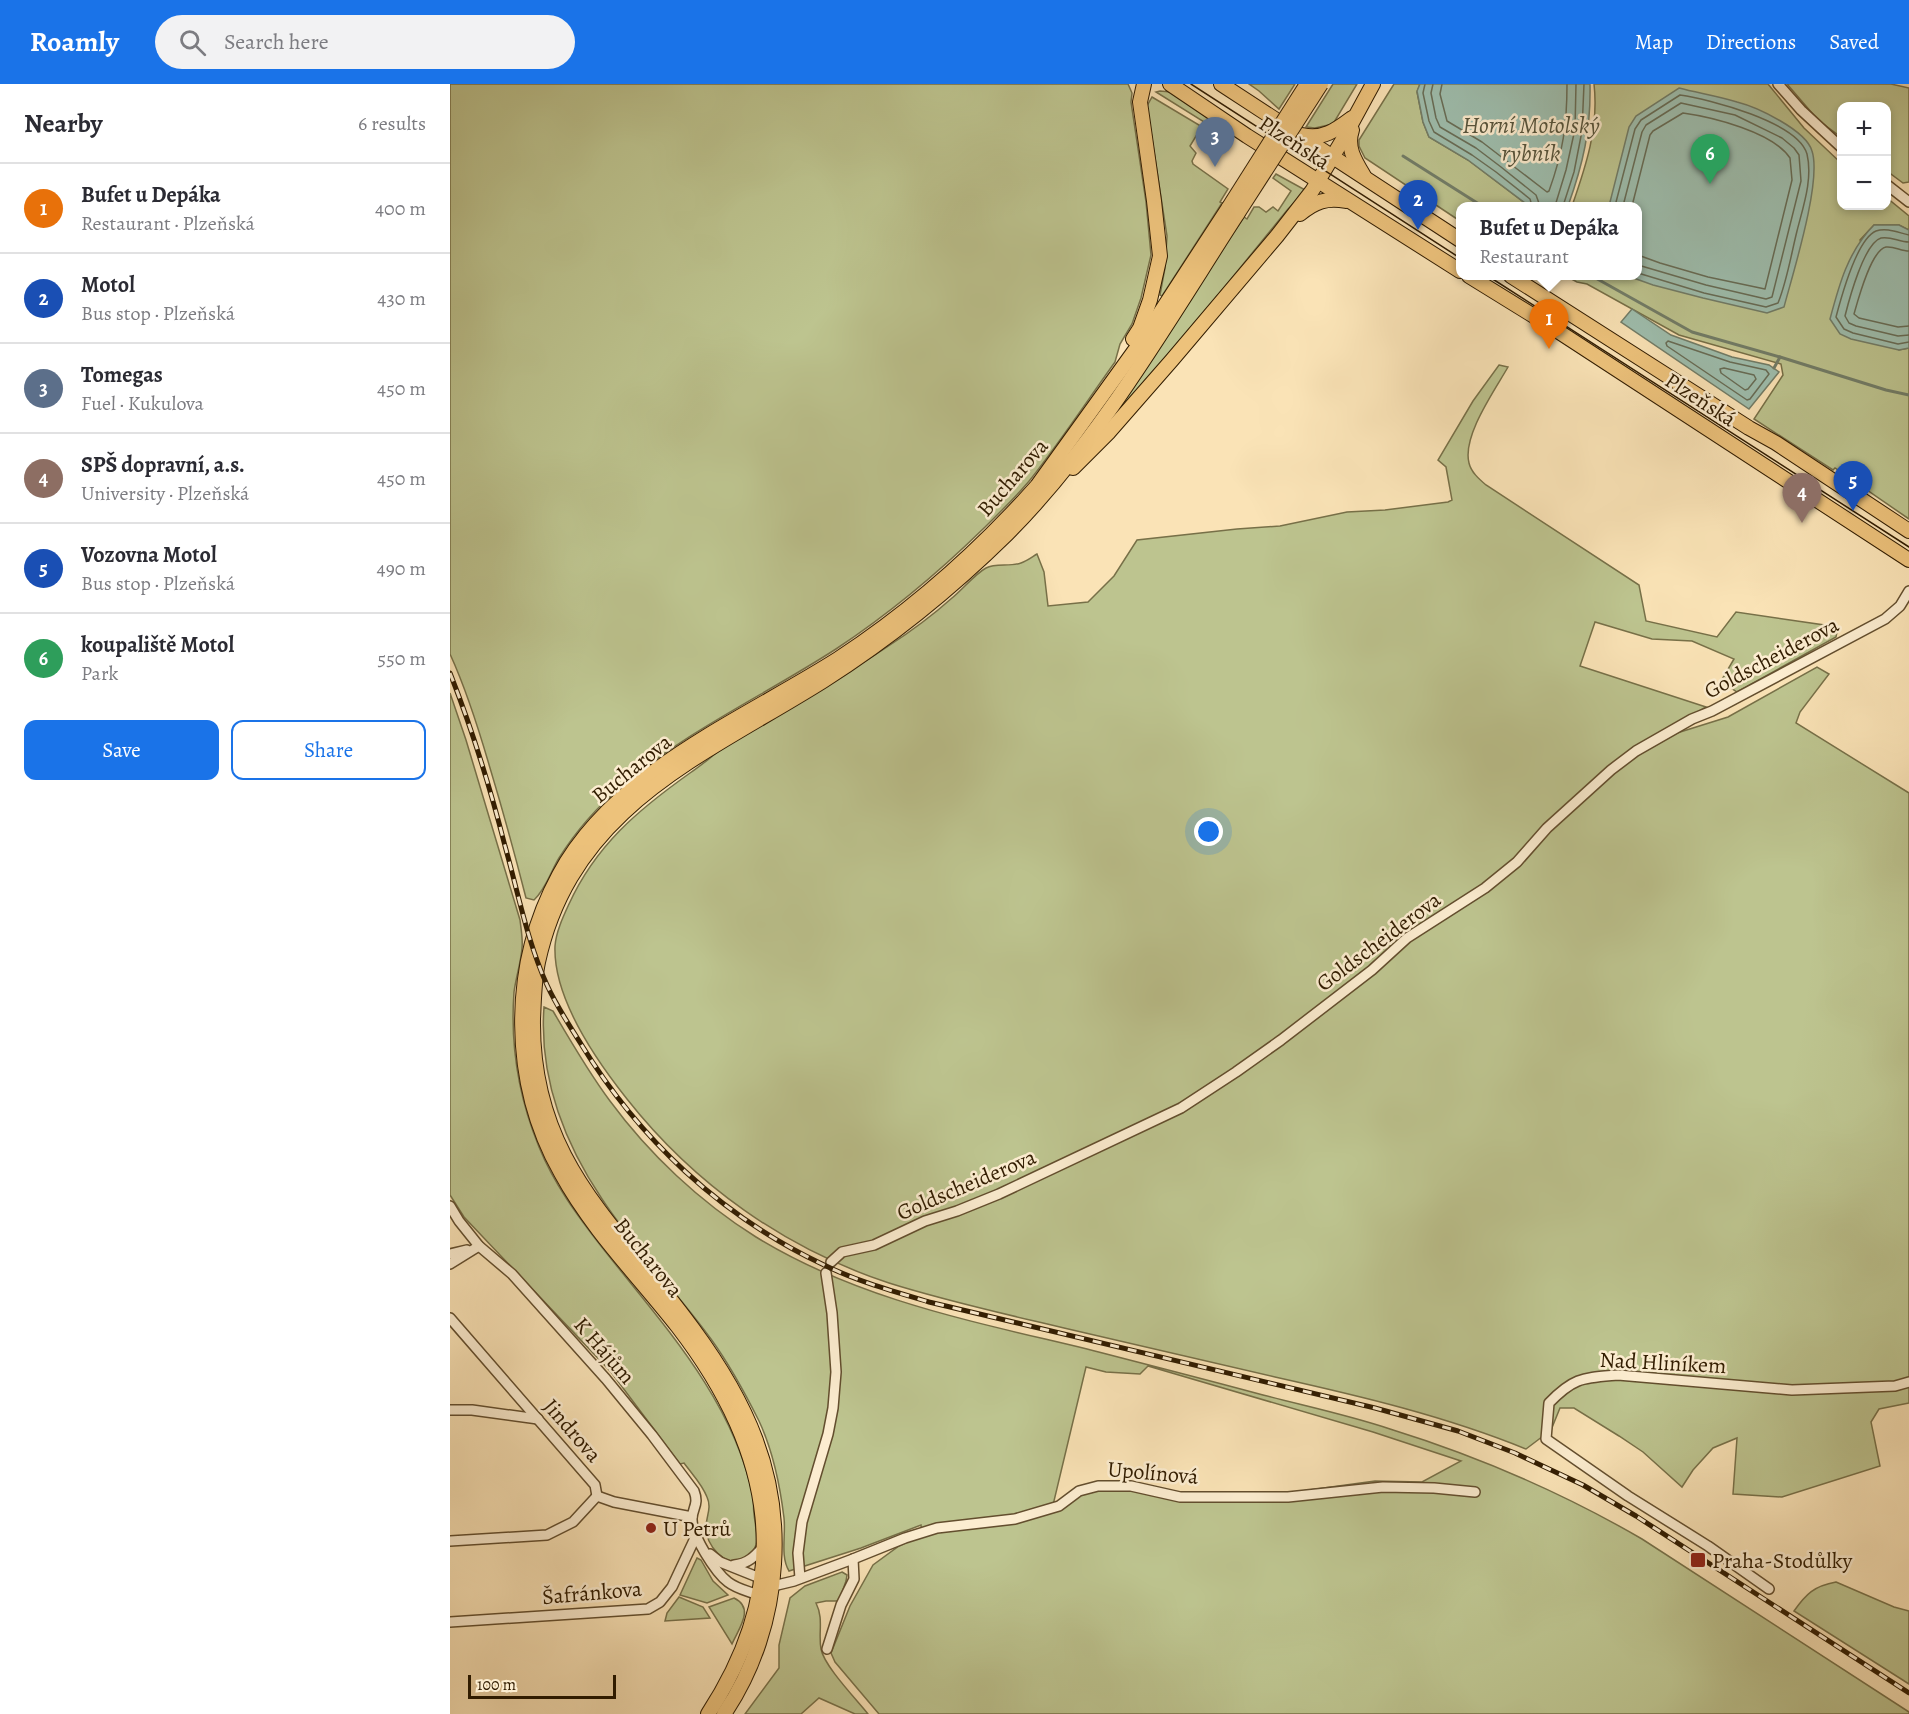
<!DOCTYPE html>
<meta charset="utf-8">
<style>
:root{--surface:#fff;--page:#f2f2f3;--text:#2b2b33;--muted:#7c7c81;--line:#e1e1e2;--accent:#1a73e8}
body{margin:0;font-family:Alegreya,serif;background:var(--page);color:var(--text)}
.controls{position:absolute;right:18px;top:18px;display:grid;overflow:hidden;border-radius:12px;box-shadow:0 3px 9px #0003}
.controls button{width:54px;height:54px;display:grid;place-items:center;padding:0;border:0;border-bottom:2px solid var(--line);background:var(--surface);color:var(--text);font:30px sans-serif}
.scale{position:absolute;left:18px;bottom:15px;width:148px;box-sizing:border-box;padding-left:6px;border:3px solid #311c00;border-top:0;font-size:16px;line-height:21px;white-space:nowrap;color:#311c00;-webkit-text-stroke:4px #fcedd0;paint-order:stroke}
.you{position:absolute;left:759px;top:748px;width:21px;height:21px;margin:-15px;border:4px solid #fff;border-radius:50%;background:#1a73e8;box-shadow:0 0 0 9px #1a73e833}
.badge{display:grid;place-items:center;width:39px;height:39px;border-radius:50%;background:var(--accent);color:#fff;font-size:20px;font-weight:700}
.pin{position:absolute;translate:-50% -50px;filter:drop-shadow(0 2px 3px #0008)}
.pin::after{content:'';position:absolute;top:32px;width:21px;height:18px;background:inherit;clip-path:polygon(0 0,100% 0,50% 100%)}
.popup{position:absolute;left:1006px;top:118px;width:186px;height:78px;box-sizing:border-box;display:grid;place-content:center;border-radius:12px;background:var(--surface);filter:drop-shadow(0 2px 4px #0005);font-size:20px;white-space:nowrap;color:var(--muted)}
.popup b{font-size:22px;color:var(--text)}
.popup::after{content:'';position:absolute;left:50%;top:100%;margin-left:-12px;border:12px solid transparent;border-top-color:var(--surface)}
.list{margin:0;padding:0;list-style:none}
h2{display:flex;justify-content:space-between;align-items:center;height:78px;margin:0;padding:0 24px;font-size:26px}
h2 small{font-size:20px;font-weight:400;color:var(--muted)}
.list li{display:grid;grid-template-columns:39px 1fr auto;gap:18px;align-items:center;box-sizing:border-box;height:90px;padding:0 24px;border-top:2px solid var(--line)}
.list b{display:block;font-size:22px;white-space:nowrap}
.list p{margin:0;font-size:20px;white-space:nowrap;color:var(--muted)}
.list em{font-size:20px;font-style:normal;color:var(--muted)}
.actions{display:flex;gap:12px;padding:18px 24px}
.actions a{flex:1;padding:14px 0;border:2px solid var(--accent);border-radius:12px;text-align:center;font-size:21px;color:var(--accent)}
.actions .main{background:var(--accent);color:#fff}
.icon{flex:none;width:33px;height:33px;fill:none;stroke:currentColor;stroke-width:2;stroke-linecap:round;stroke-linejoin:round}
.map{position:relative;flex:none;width:1459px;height:1630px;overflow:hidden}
header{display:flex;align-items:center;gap:36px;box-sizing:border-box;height:84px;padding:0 30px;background:var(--accent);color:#fff}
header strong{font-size:28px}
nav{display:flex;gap:33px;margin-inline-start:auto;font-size:21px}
.search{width:420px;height:54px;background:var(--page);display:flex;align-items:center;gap:15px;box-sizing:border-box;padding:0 21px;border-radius:33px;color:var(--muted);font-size:22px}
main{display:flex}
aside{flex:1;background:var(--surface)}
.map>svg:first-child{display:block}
.green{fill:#bdc48f;stroke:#777048;stroke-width:1.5;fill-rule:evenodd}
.water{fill:#9ebeae;stroke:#727d68;stroke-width:1.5}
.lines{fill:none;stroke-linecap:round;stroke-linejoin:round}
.shore{stroke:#686d57;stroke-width:1.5}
.stream{stroke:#727d68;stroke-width:3}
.street-casing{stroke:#634e2e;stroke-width:12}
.primary-casing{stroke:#311c00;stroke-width:16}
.street{stroke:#fcedd0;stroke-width:9}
.primary{stroke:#edc27b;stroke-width:14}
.tram{stroke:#311c00;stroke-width:1.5}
.rail-casing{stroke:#311c00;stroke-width:5}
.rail{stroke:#fcedd0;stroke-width:3;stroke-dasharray:9;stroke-linecap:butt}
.primary-bridge-casing{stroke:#311c00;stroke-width:16;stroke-linecap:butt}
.primary-bridge{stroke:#edc27b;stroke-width:14}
.poi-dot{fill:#8f2418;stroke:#fcedd0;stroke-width:2}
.labels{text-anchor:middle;stroke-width:5;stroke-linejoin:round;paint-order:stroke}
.street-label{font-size:22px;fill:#311c00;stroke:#fcedd0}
.poi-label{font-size:22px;fill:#311c00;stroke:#fcedd0;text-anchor:start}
.water-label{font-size:24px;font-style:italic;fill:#57553d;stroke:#fcedd0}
</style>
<header>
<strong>Roamly</strong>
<div class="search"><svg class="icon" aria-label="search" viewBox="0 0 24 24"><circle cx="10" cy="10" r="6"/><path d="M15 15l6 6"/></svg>Search here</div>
<nav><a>Map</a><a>Directions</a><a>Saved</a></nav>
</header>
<main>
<aside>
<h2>Nearby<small>6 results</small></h2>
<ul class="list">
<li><span class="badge" style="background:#e8710a">1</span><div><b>Bufet u Depáka</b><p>Restaurant · Plzeňská</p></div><em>400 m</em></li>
<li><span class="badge" style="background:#1a4fb4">2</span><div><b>Motol</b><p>Bus stop · Plzeňská</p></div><em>430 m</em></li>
<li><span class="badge" style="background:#5c6f8a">3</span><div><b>Tomegas</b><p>Fuel · Kukulova</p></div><em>450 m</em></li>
<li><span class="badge" style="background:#8d6e63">4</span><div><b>SPŠ dopravní, a.s.</b><p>University · Plzeňská</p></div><em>450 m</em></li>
<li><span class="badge" style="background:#1a4fb4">5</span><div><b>Vozovna Motol</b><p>Bus stop · Plzeňská</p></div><em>490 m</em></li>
<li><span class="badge" style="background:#2e9e5b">6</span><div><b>koupaliště Motol</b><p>Park</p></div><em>550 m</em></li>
</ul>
<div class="actions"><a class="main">Save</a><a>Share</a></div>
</aside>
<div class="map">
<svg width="1459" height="1630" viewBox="0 0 1459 1630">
<rect width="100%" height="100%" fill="#fae3b6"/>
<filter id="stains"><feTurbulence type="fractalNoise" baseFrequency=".00333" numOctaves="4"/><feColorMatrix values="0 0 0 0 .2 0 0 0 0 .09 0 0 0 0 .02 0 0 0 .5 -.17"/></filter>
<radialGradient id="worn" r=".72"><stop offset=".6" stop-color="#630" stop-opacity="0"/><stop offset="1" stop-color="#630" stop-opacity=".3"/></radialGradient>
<!-- green -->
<g class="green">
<path d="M 0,0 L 678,0 L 682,9 L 681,18 L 696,118 L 701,171 L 691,214 L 682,240 L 670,260 L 665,278 C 637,317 610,358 580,396 C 566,413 549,429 533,445 C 488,489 439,530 386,565 C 315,611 236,647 172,702 C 148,722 126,747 109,774 C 101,787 96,805 84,816 L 76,814 C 65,771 53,727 40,684 C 29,646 17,607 0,570 Z"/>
<polygon points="799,0 845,0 829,25 809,7"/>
<polygon points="883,0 907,0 883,40 865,44 856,43"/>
<polygon points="944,0 970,0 967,8 973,38 979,53 1018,76 1079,122 1010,122 1010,137 915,74 909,62 909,56"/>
<path d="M 1144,0 L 1318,0 L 1354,44 L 1391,79 L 1392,122 L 1436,122 L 1437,114 L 1459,132 L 1459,146 L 1449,141 L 1424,141 L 1410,156 L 1449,266 L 1459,264 L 1459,435 L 1385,384 L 1383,386 L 1304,335 L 1333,291 L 1331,280 L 1229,251 L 1137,200 L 1127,198 L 1116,192 L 1188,192 L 1188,122 L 1122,122 C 1136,82 1149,43 1144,0 Z"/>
<polygon points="1337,0 1441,0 1459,4 1459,98 1453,99 1437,87 1436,22 1392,22 1391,53 1368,36"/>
<polygon points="710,7 721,8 760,34 762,43 706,8"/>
<polygon points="702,13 759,47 753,57 746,52 740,62 746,69 742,77 743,80 778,105 770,118 772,119 712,212 710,211 715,184 717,152 697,22"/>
<polygon points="826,90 857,107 848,118 845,118 838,125 716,275 660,338 659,337 794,133 797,135 804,123 809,123 816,128 823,123 828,127 841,107 823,94"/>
<path d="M 1049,281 L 1058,283 C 1045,306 1012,352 1019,379 C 1021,388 1029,395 1036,401 L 1189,501 L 1196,537 L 1267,553 L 1286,528 L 1388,543 L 1386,553 L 1287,608 L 1271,597 L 1284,575 L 1242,557 L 1202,555 L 1145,538 L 1130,582 L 1256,623 L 1184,665 L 1171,681 L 1227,649 L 1278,633 L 1367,583 L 1379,590 L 1350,628 L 1346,639 L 1459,709 L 1459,1319 L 1429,1325 L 1421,1338 L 1430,1382 L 1332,1413 L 1283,1410 L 1287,1354 L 1263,1364 L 1243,1386 L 1232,1403 L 1193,1368 L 1169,1352 L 1124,1324 L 1110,1324 L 1101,1346 L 1076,1365 C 995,1332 910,1312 825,1293 C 754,1277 684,1260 614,1244 C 555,1230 496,1217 439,1199 C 335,1165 244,1100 177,1015 C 146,976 103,914 105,862 C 106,848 113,833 119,820 C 146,761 188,726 240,689 C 252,681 263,671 276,662 C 329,628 385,598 437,563 C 460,548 482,532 502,514 C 512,506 525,490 536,484 C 546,479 560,483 571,479 C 577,477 582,473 587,470 L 594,488 L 598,522 L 638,518 L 664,492 L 687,456 L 787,445 L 830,442 L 897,428 L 935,426 L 998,418 L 1002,416 L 996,383 L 988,376 L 1023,317 Z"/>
<path d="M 0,609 L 16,656 L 70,836 C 71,845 73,855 72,864 C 71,878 66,893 64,908 C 60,963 68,1012 89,1063 C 104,1100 127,1131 151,1162 C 212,1240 282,1313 303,1412 C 304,1418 303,1424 304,1430 C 305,1440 308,1451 306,1461 C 304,1467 299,1472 294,1475 C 276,1485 255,1461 256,1443 C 256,1433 262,1424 257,1413 C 252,1400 242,1390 234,1379 L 230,1380 L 161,1288 L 14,1133 L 0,1111 Z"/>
<path d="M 94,923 L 103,927 C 121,958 139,989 160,1017 C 199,1070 250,1118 306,1153 C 409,1216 521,1237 637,1265 C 695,1280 754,1295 813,1311 C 855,1322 898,1331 940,1345 C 1027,1372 1113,1409 1192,1455 L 1459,1628 L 1459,1630 L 429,1630 L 385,1578 L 381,1569 L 400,1522 L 423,1481 L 449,1462 L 472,1451 L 471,1441 L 411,1464 L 339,1487 C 330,1472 336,1451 334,1434 C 330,1401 323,1367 309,1337 C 295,1309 279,1280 261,1255 C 226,1207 184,1164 152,1115 C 114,1058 89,992 94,923 ZM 698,1282 L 923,1348 L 1011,1377 L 972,1398 L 925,1397 L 837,1409 L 738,1410 L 680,1399 L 648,1398 L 603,1421 L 636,1283 L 656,1288 L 690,1290 Z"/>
<polygon points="247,1474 251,1476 263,1497 278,1511 257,1519 230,1511"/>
<path d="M 392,1488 L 397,1491 L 396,1497 L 389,1517 L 376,1517 L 366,1519 C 374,1535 368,1549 371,1565 C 374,1582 407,1616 418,1630 L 405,1630 L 369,1614 L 351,1630 L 295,1630 L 329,1584 L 329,1561 L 340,1514 L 355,1502 Z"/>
<path d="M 1386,1498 L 1444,1523 L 1459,1527 L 1459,1600 L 1344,1527 C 1356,1510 1364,1502 1386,1498 Z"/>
<polygon points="229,1513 253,1523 260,1534 215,1537 217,1529"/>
<path d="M 284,1514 C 305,1524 289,1544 282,1560 L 259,1523 Z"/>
</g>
<!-- water -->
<g class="water">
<path d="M 970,0 L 1140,0 C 1141,46 1133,80 1118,122 L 1079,122 L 1018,76 L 979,53 L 973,38 L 967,7 Z"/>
<path d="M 1229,4 C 1248,9 1268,12 1287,18 C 1307,23 1356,46 1362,67 C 1372,97 1343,189 1334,223 L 1317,229 L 1253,214 L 1203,201 L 1178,192 L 1188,192 L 1188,122 L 1159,122 L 1179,43 L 1186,32 Z"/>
<path d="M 1449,141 L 1459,146 L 1459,264 L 1449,266 L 1401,255 L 1390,250 L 1380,235 C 1389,201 1398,167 1424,141 Z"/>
<polygon points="1182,225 1221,251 1282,273 1319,281 1329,288 1299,325 1171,238"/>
</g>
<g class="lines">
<!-- shore -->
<g class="shore">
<polyline points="975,0 973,9 979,37 984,48 1022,71 1046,88 1080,115 1082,122"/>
<polyline points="983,0 981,9 986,34 990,43 1026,64 1051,83 1086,111 1090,122"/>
<path d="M 992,0 L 990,10 L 997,37 L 1032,58 L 1097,108 L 1099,107 C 1113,68 1117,41 1117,0"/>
<polyline points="1105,122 1116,86 1125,45 1126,0"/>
<polyline points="1113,122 1124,88 1132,47 1134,0"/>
<path d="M 1165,122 L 1185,45 L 1191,36 L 1230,11 C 1259,15 1348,38 1357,70 C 1363,95 1353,123 1347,147 C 1341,171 1337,197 1328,219 L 1316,223 L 1254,209 L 1188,189"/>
<polyline points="1173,122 1192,48 1196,41 1231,19 1285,31 1332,54 1344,64 1349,71 1351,97 1322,213 1316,215 1256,201 1188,181"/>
<path d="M 1182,122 L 1200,51 L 1203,47 L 1233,29 C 1262,33 1323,48 1340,74 L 1342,96 L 1315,205 L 1258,193 L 1210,179 L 1188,171"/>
<path d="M 1459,151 C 1449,149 1437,143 1426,147 C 1407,155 1391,214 1386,233 L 1394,245 L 1403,249 L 1448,260 L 1459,258"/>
<path d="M 1459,158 C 1449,158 1441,152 1431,154 C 1414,159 1399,216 1395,232 L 1399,239 L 1406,242 L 1448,252 L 1459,251"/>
<path d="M 1459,167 C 1451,167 1444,162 1436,163 C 1421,166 1408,216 1404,230 L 1409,234 L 1448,243 L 1459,242"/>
<polygon points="1218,257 1280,278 1316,286 1319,290 1300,315 1297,316 1217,262 1216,259"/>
<polygon points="1274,284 1304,291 1306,295 1298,305 1295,306 1271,289 1270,285"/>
</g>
<!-- stream -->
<g class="stream">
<polyline points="953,72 1032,122"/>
<polyline points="1142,192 1242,248 1330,273 1436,306 1459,311"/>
<polyline points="1324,284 1330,273"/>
</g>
<defs>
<g id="street">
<polyline points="1328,0 1351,26 1392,64"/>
<polyline points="1436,100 1459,118"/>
<path d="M 0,1122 L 9,1137 L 29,1162 L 62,1190 L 156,1295 L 202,1351 L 244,1407 C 249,1420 243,1423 242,1434 C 241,1451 266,1489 278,1498 C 287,1505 298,1507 308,1511 L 323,1502 L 344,1497 L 403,1475 L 455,1454 L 487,1444 L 565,1435 L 609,1422 L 629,1407 L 648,1402 L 681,1402 L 730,1413 L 838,1413 L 933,1403 L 984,1404 L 1025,1408"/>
<polyline points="0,1170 17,1166"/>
<polyline points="381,1178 392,1168 424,1161 475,1137 507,1127 549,1110 731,1024 786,988 831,956 922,886 957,854 1035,804 1067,778 1097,744 1161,686 1186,667 1242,635 1262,627 1435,535 1450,522 1459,507"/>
<polyline points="0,1180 29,1162"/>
<polyline points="0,1234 145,1401 147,1412"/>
<polyline points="0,1326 22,1326 88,1335"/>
<polyline points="147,1412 164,1418 242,1433"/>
<polyline points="0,1457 97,1451 123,1438 147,1412"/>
<polyline points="260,1470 270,1478 315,1496"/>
<path d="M 284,1481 C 298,1480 305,1472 314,1462"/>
<polyline points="350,1494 348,1469 352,1438 378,1350 383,1324 386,1288 382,1229 376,1189"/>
<path d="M 1319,1505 L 1258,1462 L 1178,1412 L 1096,1355 L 1099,1319 C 1124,1293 1133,1294 1168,1291 L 1342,1306 L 1445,1302 L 1459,1298"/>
<polyline points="0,1538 198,1525 210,1518 222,1503 246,1452"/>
<polyline points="377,1565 391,1521 404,1495 403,1475"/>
</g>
<g id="primary">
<polyline points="720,0 797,52 1010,187"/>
<polyline points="771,0 1010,156"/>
<path d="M 902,46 C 896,63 905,77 914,92"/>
<path d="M 852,51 C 873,56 886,46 902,34"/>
<path d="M 850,130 C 864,118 877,113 896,117"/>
<polyline points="1019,192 1100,242 1459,476"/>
<polyline points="1061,192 1299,344 1326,359 1459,447"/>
<polyline points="683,255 690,244 700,216 710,172 704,117 690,18 694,0"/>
<polyline points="623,384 659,348 722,276 827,152 862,107 892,57 923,0"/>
<path d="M 258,1630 C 347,1494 324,1368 228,1243 C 189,1193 142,1146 111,1089 C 60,998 59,883 109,791 C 165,687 292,636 388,575 C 461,527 529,467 587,402 L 693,255 L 779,123"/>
<path d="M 274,1630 C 304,1586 321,1533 324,1480 C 330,1389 296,1317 243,1245 C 167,1140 81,1078 83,935 C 84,916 84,897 88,878 C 122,722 252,673 373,597 C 439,555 501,505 557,450 C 648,359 718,237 788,129"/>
</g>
</defs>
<!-- street casing -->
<use href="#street" class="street-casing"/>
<!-- primary casing -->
<use href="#primary" class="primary-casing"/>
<!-- street -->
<use href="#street" class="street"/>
<!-- primary -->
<use href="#primary" class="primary"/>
<!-- tram -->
<g class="tram">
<polyline points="741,0 1010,174"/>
<polyline points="1038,192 1459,463"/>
</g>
<defs>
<path id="rail" d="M 0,589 C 22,645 40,703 55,762 C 68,808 77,857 97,901 C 106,921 119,941 131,960 C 189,1055 271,1132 372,1180 C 406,1197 442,1207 479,1218 L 925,1324 L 1008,1347 L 1065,1369 L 1133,1401 L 1186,1432 L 1459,1609"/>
</defs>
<!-- rail casing -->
<use href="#rail" class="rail-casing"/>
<!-- rail -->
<use href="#rail" class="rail"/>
<defs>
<g id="primary-bridge">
<polyline points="779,123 857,0"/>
<polyline points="788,129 871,0"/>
</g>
</defs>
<!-- primary-bridge casing -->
<use href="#primary-bridge" class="primary-bridge-casing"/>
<!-- primary-bridge -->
<use href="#primary-bridge" class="primary-bridge"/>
</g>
<!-- markers -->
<g class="poi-dot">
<circle cx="201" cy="1444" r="6"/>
<rect x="1240" y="1468" width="16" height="16" rx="3"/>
</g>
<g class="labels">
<!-- street labels -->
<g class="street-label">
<text transform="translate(845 58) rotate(33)" y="8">Plzeňská</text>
<text transform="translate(1251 315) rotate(33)" y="8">Plzeňská</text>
<text transform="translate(562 393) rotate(-49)" y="8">Bucharova</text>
<text transform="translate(1321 573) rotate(-28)" y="8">Goldscheiderova</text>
<text transform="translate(181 684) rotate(-39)" y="8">Bucharova</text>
<text transform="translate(928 857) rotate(-37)" y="8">Goldscheiderova</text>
<text transform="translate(516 1100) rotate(-23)" y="8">Goldscheiderova</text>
<text transform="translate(199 1173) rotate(51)" y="8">Bucharova</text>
<text transform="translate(155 1266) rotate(49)" y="8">K Hájům</text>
<text transform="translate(1213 1278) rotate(3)" y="8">Nad Hliníkem</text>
<text transform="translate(123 1346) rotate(49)" y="8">Jindrova</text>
<text transform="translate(703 1388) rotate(5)" y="8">Upolínová</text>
<text transform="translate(142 1508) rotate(-5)" y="8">Šafránkova</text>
</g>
<!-- poi labels -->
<g class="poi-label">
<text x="213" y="1452">U Petrů</text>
<text x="1262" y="1484">Praha-Stodůlky</text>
</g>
<!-- water labels -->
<g class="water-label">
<text x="1081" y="49">Horní Motolský<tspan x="1081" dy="28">rybník</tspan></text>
</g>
</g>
<rect width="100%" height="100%" filter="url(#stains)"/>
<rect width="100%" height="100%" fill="url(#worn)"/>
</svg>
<div class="controls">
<button>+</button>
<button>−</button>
</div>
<div class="scale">100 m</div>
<div class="you"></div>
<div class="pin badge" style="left:1099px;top:265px;background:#e8710a">1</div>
<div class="popup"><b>Bufet u Depáka</b>Restaurant</div>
<div class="pin badge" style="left:968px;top:146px;background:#1a4fb4">2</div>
<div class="pin badge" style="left:765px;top:83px;background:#5c6f8a">3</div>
<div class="pin badge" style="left:1352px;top:439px;background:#8d6e63">4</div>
<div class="pin badge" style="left:1403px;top:427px;background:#1a4fb4">5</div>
<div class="pin badge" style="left:1260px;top:100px;background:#2e9e5b">6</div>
</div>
</main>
